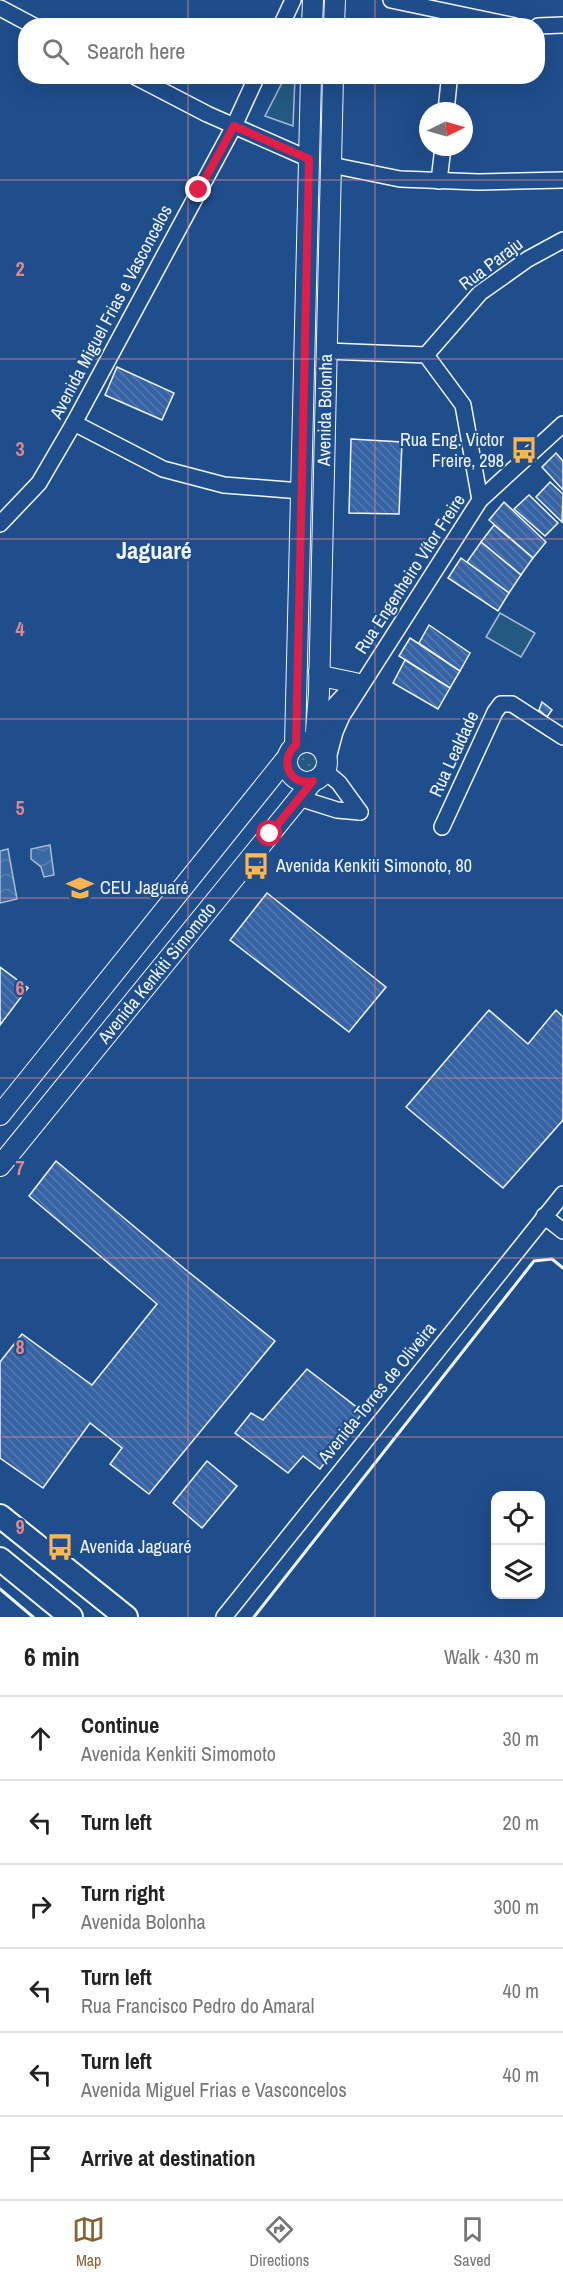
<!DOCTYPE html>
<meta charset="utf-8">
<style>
:root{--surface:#fff;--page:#f6f6f6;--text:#222;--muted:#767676;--line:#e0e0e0;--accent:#856535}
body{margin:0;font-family:"Archivo Narrow",sans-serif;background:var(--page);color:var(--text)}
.controls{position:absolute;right:18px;bottom:18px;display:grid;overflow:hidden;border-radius:12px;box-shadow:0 6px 24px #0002}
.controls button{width:54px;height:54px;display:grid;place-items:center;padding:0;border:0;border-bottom:2px solid var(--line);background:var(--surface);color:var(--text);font:30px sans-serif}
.compass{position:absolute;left:419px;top:102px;width:54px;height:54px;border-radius:50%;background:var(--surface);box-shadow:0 6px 24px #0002;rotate:85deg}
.stop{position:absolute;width:18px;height:18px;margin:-14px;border:4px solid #e11d48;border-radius:50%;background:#fff}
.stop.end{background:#e11d48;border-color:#fff;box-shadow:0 2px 6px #0008}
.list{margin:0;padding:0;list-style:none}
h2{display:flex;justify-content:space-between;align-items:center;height:78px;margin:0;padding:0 24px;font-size:26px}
h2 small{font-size:20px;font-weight:400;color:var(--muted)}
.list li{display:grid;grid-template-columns:39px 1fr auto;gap:18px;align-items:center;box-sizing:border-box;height:84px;padding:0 24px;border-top:2px solid var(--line)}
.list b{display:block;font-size:22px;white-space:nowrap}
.list p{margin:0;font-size:20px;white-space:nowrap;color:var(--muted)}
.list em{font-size:20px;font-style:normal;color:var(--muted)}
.icon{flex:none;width:33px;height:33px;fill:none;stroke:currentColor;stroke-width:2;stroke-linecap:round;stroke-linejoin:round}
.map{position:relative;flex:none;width:563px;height:1617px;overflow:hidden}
.search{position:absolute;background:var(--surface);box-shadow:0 6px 24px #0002;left:18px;right:18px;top:18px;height:66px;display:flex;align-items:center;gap:15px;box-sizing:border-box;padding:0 21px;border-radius:24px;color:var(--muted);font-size:22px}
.sheet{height:582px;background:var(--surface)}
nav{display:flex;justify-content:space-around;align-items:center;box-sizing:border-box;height:84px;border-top:2px solid var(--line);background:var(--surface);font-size:16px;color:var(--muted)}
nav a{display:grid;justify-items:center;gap:3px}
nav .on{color:var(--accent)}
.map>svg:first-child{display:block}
.grass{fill:url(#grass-dots);stroke:#a8bbd7;stroke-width:1.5}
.park{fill:#245a82;stroke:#a8bbd7;stroke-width:1.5}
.water{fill:url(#water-waves);stroke:#a8bbd7;stroke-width:1.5}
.building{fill:url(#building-back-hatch);stroke:#f2f6ff;stroke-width:1.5}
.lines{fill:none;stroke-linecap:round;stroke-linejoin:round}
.minor-casing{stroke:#f2f6ff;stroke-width:18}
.major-casing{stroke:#f2f6ff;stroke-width:22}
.highway-casing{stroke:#f2f6ff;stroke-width:26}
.minor{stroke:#1f4e8c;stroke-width:15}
.major{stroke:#1f4e8c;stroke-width:20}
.highway{stroke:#1f4e8c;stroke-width:22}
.wall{stroke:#f2f6ff;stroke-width:3}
.route{stroke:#e11d48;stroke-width:8}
.grid{fill:none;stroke:#e38589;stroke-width:1.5;stroke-opacity:0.55}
.labels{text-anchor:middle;stroke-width:4.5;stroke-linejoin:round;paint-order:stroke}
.street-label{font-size:18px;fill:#f2f6ff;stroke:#1f4e8c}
.poi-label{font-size:18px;fill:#f2f6ff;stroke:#1f4e8c;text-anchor:start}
.district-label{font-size:24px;font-weight:bold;fill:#f2f6ff;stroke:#1f4e8c}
.grid-label{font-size:20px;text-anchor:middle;font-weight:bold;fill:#e38589;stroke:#1f4e8c;stroke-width:4.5;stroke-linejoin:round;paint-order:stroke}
</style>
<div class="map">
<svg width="563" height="1617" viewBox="0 0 563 1617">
<defs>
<pattern id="grass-dots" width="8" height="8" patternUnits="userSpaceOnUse" patternTransform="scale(1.5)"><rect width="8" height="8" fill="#245a82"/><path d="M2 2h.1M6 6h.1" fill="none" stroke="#447295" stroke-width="1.8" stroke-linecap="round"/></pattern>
<pattern id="water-waves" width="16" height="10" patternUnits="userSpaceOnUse" patternTransform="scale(1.5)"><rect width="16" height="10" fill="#3b69a3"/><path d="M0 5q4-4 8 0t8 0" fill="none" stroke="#587fb1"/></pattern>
<pattern id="building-back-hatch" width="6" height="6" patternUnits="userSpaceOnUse" patternTransform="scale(1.5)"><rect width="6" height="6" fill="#3563a3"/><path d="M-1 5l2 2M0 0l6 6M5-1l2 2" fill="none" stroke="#537ab1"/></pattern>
</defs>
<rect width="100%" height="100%" fill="#1f4e8c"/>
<!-- grass -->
<circle class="grass" cx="307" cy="762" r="10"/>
<!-- park -->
<g class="park">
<polygon points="285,77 295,77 293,126 265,116"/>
<polygon points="500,613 535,633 521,657 486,637"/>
</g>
<!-- water -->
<g class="water">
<polygon points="50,845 54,875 44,877 41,867 31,859 31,849"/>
<polygon points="8,849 17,899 0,903 0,851"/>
</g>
<!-- building -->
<g class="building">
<polygon points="117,367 174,393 162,420 105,395"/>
<polygon points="351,439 402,442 399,514 349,513"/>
<polygon points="556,453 563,461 563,490 542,467"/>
<polygon points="550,482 563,494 562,522 536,497"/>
<polygon points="529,495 558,523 545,536 514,509"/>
<polygon points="504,502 546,542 533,558 489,520"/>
<polygon points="494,525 533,558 521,575 481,542"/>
<polygon points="481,542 521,575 509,593 467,562"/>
<polygon points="461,558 509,593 498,611 448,578"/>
<polygon points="429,625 470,653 460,671 419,643"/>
<polygon points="410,638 460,671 450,688 399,656"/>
<polygon points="405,660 450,688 438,709 393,683"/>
<polygon points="542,702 552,710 547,717 539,710"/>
<polygon points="267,893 386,987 349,1032 230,940"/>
<polygon points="0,967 28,988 0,1025"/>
<polygon points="489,1010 528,1044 556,1010 563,1017 563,1120 503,1188 406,1107"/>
<polygon points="56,1161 186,1270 275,1341 149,1494 110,1464 122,1448 90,1423 43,1488 0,1458 0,1362 22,1334 92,1385 157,1304 29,1196"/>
<polygon points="307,1369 363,1412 320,1469 303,1456 288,1473 235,1433 251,1413 263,1420"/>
<polygon points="207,1461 237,1486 202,1528 173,1503"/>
</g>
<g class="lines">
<defs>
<g id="minor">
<polyline points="391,0 515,26"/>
<polyline points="0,8 34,26"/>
<polyline points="281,26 293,0"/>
<polyline points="538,26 563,25"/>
<polyline points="134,76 207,114 309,159"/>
<polyline points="446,111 449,82"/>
<polyline points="331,165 400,179 479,182 563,180"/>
<polyline points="439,181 443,147"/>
<polyline points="327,351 426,355 463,405 480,500"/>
<polyline points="426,355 480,293 528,259 563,240"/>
<polyline points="74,423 163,469 224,485 301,491"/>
<polyline points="0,524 39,483 74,423 234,126 257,76"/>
<polyline points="321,736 331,709 356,682"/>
<polyline points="327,762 335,732 342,716 480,500 563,424"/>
<polyline points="325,771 339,783 360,812"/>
<polyline points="299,798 337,810 360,812"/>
<polyline points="442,827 495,712 501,704 512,704 563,737"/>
<polyline points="544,1216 563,1231"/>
<polyline points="224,1617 563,1194"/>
</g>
<g id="major">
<polyline points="312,26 313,0"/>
<polyline points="334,26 335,0"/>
<polyline points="319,672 326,677 355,683"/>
<circle cx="307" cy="762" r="20"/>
<polyline points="315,743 319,693 333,76"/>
<polyline points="295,745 311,76"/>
<polyline points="0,1115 286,759"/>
<polyline points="0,1166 313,781"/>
</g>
<g id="highway">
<polyline points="0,1516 126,1617"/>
<polyline points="0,1559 71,1617"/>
</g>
</defs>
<!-- minor casing -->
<use href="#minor" class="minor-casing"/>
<!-- major casing -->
<use href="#major" class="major-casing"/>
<!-- highway casing -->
<use href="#highway" class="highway-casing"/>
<!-- minor -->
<use href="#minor" class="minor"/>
<!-- major -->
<use href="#major" class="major"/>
<!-- highway -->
<use href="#highway" class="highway"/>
<!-- wall -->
<g class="wall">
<polyline points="0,1589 33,1617"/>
<polyline points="254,1617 534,1261 552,1259 563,1268"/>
</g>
</g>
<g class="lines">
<!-- route -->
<path class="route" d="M 199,190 L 234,126 L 309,159 L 296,745 C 278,760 290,787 313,781 L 270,834"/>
</g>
<!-- grid -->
<path class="grid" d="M 188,0 L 188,26M 375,0 L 375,26M 188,76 L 188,1617M 375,76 L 375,1617M 0,180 L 563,180M 0,359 L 563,359M 0,539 L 563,539M 0,719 L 563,719M 0,898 L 563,898M 0,1078 L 563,1078M 0,1258 L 563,1258M 0,1437 L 563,1437"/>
<!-- icons -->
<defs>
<symbol id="bus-bare" viewBox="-9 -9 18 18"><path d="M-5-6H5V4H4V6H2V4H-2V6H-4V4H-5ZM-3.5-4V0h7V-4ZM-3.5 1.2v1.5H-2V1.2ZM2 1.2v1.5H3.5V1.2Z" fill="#ffb74d" stroke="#1f4e8c" stroke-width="2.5" paint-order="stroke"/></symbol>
<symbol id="school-bare" viewBox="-9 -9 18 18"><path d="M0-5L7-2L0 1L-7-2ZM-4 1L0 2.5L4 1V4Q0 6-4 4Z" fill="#ffb74d" stroke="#1f4e8c" stroke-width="2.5" paint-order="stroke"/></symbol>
</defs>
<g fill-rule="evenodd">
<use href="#bus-bare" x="505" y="431" width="38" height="38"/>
<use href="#bus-bare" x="237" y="847" width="38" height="38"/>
<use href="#school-bare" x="61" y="869" width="38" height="38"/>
<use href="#bus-bare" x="41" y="1528" width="38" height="38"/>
</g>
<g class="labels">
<!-- street labels -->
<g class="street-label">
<text transform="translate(491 264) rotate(-37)" y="6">Rua Paraju</text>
<text transform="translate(111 312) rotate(-62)" y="6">Avenida Miguel Frias e Vasconcelos</text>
<text transform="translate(325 410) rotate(-89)" y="6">Avenida Bolonha</text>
<text transform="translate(410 574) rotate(-57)" y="6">Rua Engenheiro Vítor Freire</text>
<text transform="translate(454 754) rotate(-65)" y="6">Rua Lealdade</text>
<text transform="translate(157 973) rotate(-51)" y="6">Avenida Kenkiti Simomoto</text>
<text transform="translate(377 1393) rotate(-51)" y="6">Avenida Torres de Oliveira</text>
</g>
<!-- poi labels -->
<g class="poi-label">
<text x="504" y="446" text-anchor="end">Rua Eng. Victor<tspan x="504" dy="21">Freire, 298</tspan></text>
<text x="276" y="872">Avenida Kenkiti Simonoto, 80</text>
<text x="100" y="894">CEU Jaguaré</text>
<text x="80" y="1553">Avenida Jaguaré</text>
</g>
<!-- district labels -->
<g class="district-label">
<text x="154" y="559">Jaguaré</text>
</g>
</g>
<g class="grid-label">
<text x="20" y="276">2</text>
<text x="20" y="456">3</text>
<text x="20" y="636">4</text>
<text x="20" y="815">5</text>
<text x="20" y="995">6</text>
<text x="20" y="1175">7</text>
<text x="20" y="1354">8</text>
<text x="20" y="1534">9</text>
</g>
</svg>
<div class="controls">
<button><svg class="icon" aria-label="locate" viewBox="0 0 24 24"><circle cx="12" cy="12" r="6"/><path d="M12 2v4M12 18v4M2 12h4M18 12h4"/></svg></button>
<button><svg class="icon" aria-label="layers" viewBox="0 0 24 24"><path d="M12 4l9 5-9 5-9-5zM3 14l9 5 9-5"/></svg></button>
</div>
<svg class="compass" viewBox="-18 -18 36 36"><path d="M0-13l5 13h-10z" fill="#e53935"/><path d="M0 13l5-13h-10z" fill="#767676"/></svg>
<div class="stop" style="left:270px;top:834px"></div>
<div class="stop end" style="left:199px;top:190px"></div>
<div class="search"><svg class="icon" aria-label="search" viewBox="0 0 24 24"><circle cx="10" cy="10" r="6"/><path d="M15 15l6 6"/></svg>Search here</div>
</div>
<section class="sheet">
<h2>6 min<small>Walk · 430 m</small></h2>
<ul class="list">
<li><svg class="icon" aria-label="ahead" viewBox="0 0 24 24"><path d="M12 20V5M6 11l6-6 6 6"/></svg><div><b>Continue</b><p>Avenida Kenkiti Simomoto</p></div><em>30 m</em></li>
<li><svg class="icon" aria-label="left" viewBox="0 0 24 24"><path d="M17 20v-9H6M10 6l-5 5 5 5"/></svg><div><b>Turn left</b></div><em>20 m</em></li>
<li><svg class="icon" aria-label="right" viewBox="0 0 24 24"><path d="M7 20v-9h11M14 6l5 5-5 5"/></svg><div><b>Turn right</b><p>Avenida Bolonha</p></div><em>300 m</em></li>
<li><svg class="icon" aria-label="left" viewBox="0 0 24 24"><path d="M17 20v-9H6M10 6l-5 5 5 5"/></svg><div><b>Turn left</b><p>Rua Francisco Pedro do Amaral</p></div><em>40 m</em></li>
<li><svg class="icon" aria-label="left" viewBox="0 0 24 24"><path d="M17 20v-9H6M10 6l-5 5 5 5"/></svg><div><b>Turn left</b><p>Avenida Miguel Frias e Vasconcelos</p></div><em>40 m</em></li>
<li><svg class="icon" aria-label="arrive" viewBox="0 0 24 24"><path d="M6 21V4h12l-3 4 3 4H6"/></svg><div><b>Arrive at destination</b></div></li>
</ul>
</section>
<nav>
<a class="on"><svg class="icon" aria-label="map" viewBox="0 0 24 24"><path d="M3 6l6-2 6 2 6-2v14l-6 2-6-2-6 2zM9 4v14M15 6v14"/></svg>Map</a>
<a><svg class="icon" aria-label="directions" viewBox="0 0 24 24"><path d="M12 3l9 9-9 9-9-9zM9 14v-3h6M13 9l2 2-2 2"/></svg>Directions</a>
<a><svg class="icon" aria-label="saved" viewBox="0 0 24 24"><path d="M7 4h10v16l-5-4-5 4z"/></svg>Saved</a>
</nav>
